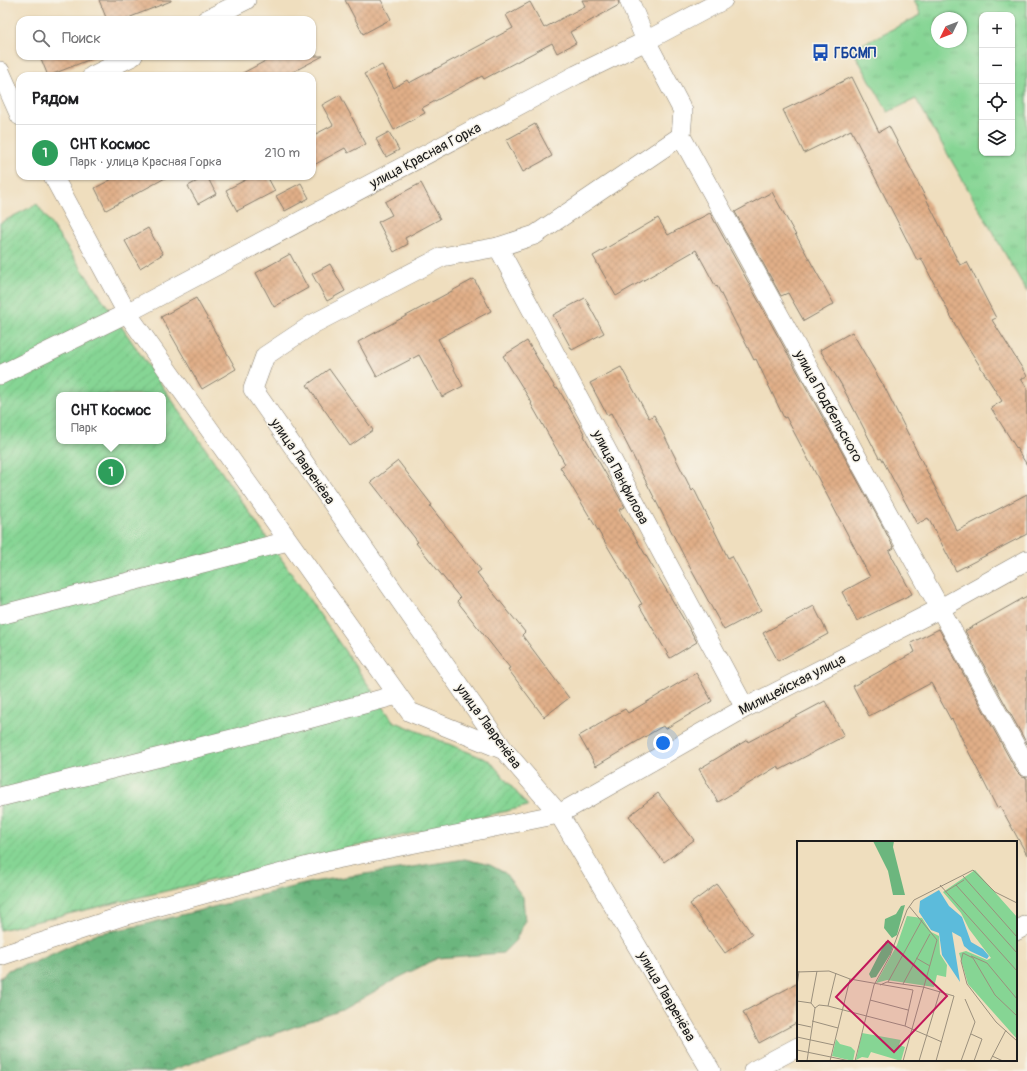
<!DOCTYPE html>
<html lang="ru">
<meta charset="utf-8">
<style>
:root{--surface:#fff;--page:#f2f2f2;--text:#202124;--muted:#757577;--line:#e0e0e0;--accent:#7c3aed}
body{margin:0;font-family:Pangolin,sans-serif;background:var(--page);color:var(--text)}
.controls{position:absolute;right:12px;top:12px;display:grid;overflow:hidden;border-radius:8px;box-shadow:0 1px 3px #0004}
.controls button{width:36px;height:36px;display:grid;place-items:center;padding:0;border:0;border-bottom:1px solid var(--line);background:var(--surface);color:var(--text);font:20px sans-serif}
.compass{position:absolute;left:931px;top:12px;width:36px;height:36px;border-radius:50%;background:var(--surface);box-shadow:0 1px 3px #0004;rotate:227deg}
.you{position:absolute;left:663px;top:743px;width:14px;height:14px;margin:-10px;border:3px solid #fff;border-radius:50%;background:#1a73e8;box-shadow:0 0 0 6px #1a73e833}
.badge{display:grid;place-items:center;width:26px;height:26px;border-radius:50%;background:var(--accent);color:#fff;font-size:13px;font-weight:700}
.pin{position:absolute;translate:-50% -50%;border:2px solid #fff;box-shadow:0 1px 4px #0006}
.popup{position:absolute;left:56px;top:392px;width:110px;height:52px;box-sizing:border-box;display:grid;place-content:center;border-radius:8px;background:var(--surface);filter:drop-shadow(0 1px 3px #0005);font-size:13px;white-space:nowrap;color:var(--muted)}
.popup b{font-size:15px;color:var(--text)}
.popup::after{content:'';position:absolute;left:50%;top:100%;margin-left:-8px;border:8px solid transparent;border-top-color:var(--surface)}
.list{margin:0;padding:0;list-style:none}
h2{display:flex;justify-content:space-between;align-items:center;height:52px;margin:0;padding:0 16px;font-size:17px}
h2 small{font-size:13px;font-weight:400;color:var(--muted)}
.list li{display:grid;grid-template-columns:26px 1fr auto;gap:12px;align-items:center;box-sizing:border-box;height:56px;padding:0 16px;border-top:1px solid var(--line)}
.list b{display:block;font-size:15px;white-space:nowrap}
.list p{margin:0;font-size:13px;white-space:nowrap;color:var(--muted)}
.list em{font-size:13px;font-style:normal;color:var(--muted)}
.icon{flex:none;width:22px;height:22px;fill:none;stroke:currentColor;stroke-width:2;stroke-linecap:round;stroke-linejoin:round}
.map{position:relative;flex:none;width:1027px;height:1071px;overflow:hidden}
.search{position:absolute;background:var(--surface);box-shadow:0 1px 3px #0004;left:16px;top:16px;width:300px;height:44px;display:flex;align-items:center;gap:10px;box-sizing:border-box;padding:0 14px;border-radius:12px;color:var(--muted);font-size:15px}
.panel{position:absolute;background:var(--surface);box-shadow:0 1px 3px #0004;left:16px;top:72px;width:300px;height:108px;border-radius:12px}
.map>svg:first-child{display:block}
.grass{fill:url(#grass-tufts);stroke:#517858;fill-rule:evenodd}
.forest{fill:url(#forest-crowns);stroke:#44694d}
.garden{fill:url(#garden-furrows);stroke:#517858;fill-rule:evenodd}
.building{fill:url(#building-cross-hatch)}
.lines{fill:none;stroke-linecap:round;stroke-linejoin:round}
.minor-casing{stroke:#867d6d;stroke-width:20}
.minor{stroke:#fff;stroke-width:19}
.labels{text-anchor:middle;stroke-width:3;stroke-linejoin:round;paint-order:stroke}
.transit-label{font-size:14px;font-weight:bold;fill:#164399;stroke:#f7f3e8;text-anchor:start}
.street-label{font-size:14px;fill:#1c1c1c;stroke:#f7f3e8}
.inset-road{fill:none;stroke:#9b907d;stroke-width:1}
.view{fill:#c2185b;fill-opacity:0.15;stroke:#c2185b;stroke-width:2}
.inset-edge{fill:none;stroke:#1c1c1c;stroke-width:2}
</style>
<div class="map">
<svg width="1027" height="1071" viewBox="0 0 1027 1071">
<defs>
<pattern id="grass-tufts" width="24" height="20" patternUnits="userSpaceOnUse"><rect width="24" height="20" fill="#86d594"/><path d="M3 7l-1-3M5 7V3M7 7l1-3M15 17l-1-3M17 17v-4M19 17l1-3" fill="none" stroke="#73b67f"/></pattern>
<pattern id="forest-crowns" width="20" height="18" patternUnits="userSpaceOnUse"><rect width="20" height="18" fill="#6cb67e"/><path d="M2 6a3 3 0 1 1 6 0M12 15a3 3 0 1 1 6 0" fill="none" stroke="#589366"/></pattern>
<pattern id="garden-furrows" width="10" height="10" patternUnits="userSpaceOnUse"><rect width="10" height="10" fill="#86d594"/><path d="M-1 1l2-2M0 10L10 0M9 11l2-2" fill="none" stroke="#73b67f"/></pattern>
<pattern id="building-cross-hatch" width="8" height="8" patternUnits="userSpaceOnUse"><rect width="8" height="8" fill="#e1af88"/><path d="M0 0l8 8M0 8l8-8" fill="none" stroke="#c09675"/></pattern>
</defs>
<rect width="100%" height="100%" fill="#f7f3e8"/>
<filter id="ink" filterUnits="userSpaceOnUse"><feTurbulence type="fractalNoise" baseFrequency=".025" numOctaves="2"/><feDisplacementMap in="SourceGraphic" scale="8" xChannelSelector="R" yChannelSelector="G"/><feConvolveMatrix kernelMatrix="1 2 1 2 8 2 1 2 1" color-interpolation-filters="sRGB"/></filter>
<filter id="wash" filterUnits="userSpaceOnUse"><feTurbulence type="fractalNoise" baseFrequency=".012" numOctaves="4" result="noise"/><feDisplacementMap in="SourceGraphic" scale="16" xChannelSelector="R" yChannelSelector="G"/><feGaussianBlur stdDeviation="0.9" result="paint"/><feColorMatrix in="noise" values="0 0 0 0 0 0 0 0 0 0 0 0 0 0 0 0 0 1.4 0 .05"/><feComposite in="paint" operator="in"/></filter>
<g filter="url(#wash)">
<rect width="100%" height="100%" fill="#efdebe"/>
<!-- grass -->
<path class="grass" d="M 914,0 L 1027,0 L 1027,292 L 916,99 L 888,112 L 852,49 L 921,15 ZM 982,15 L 1012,15 L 1012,153 L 982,153 ZM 937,18 L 961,18 L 961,42 L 937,42 Z"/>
<!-- forest -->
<polygon class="forest" points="465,859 490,865 505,873 523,897 525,921 515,941 503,953 438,958 398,978 342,1010 169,1071 0,1071 0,978 8,970 35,962 95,934 138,926 312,882"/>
<!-- garden -->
<path class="garden" d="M 37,204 L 393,721 L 490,761 L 528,806 L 0,930 L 0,223 ZM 59,395 L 163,395 L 163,441 L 59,441 Z"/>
<g id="blocks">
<!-- building -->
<g class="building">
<polygon points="99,0 171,0 171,1 123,20 107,20"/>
<polygon points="345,0 381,0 391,19 363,34"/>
<polygon points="582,0 618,0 619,5 570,32 576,43 557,53 552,43 484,79 482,76 422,108 425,113 394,130 364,74 382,65 394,88 407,80 409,83 513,28 506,15 530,2 544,28 585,6"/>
<polygon points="40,56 96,56 96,57 48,76"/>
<polygon points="275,56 323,56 285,76 237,76"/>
<polygon points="852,77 879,132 889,126 960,265 967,262 996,318 992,320 1027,376 1021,379 1027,388 1027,465 991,408 1002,401 961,336 921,258 917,260 851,130 804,153 783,110"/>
<polygon points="340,95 366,144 348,153 345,148 312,166 312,136 333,125 322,105"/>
<polygon points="535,124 552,156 523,172 506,140"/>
<polygon points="389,132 399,150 386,157 376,139"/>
<polygon points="118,176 169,176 106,210 95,188"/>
<polygon points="207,176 216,194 198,204 188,186"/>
<polygon points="253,176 267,176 275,191 237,211 226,190"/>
<polygon points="301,183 309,198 285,211 276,196"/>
<polygon points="421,183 440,219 405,238 408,244 394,252 378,222 392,215 385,202"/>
<polygon points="772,192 834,304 804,321 788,293 781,296 735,212"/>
<polygon points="710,213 881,523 894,548 889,551 912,594 857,621 842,592 870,577 786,417 784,418 756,359 754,360 717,286 716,287 696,250 616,296 593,256 658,218 668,235"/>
<polygon points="148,228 163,254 140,268 125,241"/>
<polygon points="290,254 308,288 274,307 256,273"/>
<polygon points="330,264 345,291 327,301 312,274"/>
<polygon points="474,279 491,311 438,339 463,386 442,397 419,355 377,377 358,342"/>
<polygon points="196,298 236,369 202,389 161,317"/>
<polygon points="585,298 604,333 572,350 553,315"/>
<polygon points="852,332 886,390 957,531 1027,494 1027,534 956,571 928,518 917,524 881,457 879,458 841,384 820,350"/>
<polygon points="527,341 556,389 558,388 585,435 584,436 625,507 619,510 697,642 670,658 639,605 642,604 560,467 565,464 531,404 532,403 503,356"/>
<polygon points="621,367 649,418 654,415 692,491 694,489 728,558 732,556 761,610 724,630 687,562 611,413 607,415 590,383"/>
<polygon points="329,369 373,430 350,446 307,385"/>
<polygon points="398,461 432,505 430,506 481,570 477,573 525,632 522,635 569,698 544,717 508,669 510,668 457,601 460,598 416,543 418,542 371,482"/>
<polygon points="1027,596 1027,744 965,631"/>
<polygon points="814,606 828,634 778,661 763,633"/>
<polygon points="939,629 1017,772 1022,777 1027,778 1027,855 1000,806 997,808 952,719 951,720 931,683 869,716 853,686 915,652 911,643"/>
<polygon points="696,673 712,701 665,729 663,726 596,766 579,736 625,709 628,713"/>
<polygon points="825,701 844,736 780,770 778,766 718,802 699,769 747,740 748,742"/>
<polygon points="658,793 694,840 664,862 629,816"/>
<polygon points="717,884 752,934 725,953 690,904"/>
<polygon points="798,983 798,1022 759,1043 743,1012"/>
</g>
</g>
</g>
<g filter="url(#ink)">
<use href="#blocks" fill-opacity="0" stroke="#867d6d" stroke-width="1"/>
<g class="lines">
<defs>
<g id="minor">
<polyline points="629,0 646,41 683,111 681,136 1027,767"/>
<polyline points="206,20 246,0"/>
<polyline points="0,71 20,116"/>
<polyline points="92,76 133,56"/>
<polyline points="681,136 535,235 498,247 442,257 313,324 265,356 253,389 504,750 559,814 711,1071"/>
<polyline points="53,176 127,313 410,712 504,750"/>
<polyline points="498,247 745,708"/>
<polyline points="0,375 127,313 576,75 646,41 723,0"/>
<polyline points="0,615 288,541"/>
<polyline points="0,797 256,733 397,695"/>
<polyline points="1016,931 1027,925"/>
<polyline points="0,956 126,915 327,861 559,814 745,708 941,608 1027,560"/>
<polyline points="753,1071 798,1047"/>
</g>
</defs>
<!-- minor casing -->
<use href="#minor" class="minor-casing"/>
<!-- minor -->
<use href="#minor" class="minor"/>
</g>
</g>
<!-- icons -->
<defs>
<symbol id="bus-bare" viewBox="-9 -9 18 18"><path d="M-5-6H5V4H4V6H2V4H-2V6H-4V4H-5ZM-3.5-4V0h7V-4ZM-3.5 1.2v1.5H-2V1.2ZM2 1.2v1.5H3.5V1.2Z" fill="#1a4fb4" stroke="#f7f3e8" stroke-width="2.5" paint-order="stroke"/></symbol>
</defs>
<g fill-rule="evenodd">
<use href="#bus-bare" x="808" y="40" width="25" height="25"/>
</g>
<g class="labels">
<!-- transit labels -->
<g class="transit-label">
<text x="834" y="58">ГБСМП</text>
</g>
<!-- street labels -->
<g class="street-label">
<text transform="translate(425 155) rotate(-28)" y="5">улица Красная Горка</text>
<text transform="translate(829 406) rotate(61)" y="5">улица Подбельского</text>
<text transform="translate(303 461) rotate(55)" y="5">улица Лавренёва</text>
<text transform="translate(621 477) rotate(62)" y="5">улица Панфилова</text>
<text transform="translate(792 684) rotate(-27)" y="5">Милицейская улица</text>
<text transform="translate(489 726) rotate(54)" y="5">улица Лавренёва</text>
<text transform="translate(667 996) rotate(60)" y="5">улица Лавренёва</text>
</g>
</g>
<!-- overview -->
<g transform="translate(797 841)">
<rect width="220" height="220" fill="#efdebe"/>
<path d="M 65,192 L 104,199 L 102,204 L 108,206 L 104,220 L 74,211 L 71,217 L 65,216 L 59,219 ZM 39,198 L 43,203 L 54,206 L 58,210 L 56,220 L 35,215 Z" fill="#86d594"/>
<path d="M 76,0 L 97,0 L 96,6 L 108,54 L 96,54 L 91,30 ZM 108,64 L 100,94 L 95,97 L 87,87 L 88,78 L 99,73 L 104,65 ZM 89,100 L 96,104 L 94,112 L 79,136 L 74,137 L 72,133 Z" fill="#6cb67e"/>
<path d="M 178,29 L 220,76 L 220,198 L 171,143 L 162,112 L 169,110 L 190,119 L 194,117 L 172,88 L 164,72 L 146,51 ZM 110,75 L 125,77 L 134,91 L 142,95 L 143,113 L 150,124 L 149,136 L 140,134 L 137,146 L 90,139 L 79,142 L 100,104 Z" fill="#86d594"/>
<path d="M 142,49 L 152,65 L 165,76 L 174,101 L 186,108 L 192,115 L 190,118 L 173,110 L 167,105 L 164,96 L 155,91 L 163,141 L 145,114 L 142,92 L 134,89 L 122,71 L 123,60 Z" fill="#5cbbdb"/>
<path class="inset-road" d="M 166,35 L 220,96M 143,44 L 220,130M 159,44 L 220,112M 148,51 L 167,39M 174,115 L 190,122 L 220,158M 119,117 L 133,125M 0,131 L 32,130 L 53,138 L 116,149 L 108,185M 91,141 L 125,79M 106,143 L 133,93M 83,144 L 90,141 L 126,146 L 157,155 L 139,220M 0,145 L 2,130M 73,159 L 111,169M 0,160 L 14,162 L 18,167 L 22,164 L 31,165 L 108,185 L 145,201M 14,162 L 20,130M 31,165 L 39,132M 220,175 L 198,154 L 176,117 L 166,112 L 164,120 L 170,143 L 199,181 L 220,200M 15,180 L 41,187M 0,183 L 14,186M 174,193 L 185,198 L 177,220M 0,196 L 37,204M 0,209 L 53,220M 195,215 L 206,220M 10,220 L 18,167M 33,220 L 53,138M 58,220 L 77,144 L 93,115 L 110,69 L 117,59 L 176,29 L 198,51 L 220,62M 106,220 L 140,99 L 112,65M 122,220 L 143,150M 164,220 L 178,181 L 168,158M 193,220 L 209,189"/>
<path class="view" d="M 91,100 L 150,155 L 97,211 L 39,156 Z"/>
<rect width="220" height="220" class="inset-edge"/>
</g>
</svg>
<div class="controls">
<button>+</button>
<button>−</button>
<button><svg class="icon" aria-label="locate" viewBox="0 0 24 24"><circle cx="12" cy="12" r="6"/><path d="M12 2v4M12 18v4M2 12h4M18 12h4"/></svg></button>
<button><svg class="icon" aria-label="layers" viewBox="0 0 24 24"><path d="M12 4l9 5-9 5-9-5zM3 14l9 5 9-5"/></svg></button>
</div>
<svg class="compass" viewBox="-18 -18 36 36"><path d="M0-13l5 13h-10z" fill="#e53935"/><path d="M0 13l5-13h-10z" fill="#757577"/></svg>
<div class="you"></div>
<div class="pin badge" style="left:111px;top:472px;background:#2e9e5b">1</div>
<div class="popup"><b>СНТ Космос</b>Парк</div>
<div class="search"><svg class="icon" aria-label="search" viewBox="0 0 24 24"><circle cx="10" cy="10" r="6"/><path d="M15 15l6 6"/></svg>Поиск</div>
<section class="panel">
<h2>Рядом<small></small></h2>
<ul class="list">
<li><span class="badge" style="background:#2e9e5b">1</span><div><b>СНТ Космос</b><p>Парк · улица Красная Горка</p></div><em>210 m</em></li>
</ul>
</section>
</div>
